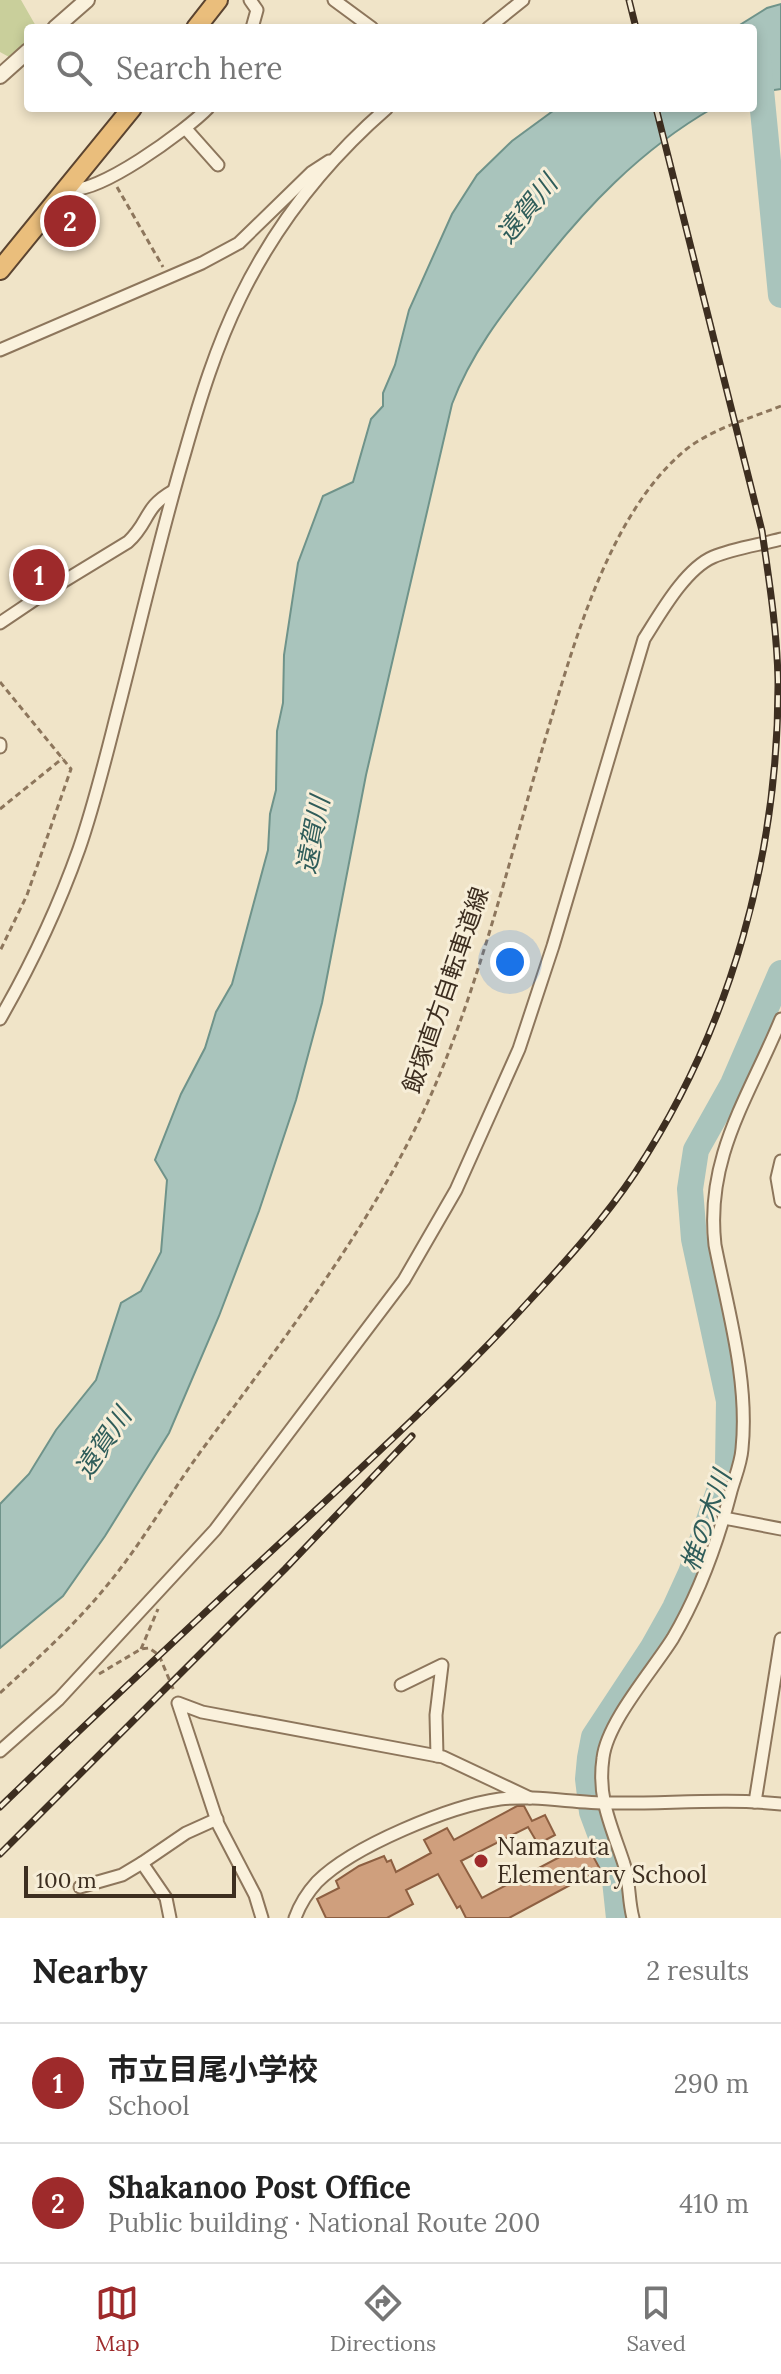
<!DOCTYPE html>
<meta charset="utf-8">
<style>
:root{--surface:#fff;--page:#f6f6f6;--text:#222;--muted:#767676;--line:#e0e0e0;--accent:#9e2a2b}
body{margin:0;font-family:Lora,"Noto Sans JP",serif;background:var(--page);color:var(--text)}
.scale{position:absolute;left:24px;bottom:20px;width:212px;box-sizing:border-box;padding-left:8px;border:4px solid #3d2e20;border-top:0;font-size:22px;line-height:28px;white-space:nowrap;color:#3d2e20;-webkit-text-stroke:6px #f7eed8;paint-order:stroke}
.you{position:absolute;left:510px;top:962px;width:28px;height:28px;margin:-20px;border:6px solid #fff;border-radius:50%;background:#1a73e8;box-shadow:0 0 0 12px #1a73e833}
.badge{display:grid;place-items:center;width:52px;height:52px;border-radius:50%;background:var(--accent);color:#fff;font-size:26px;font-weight:700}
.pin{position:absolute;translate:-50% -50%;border:4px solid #fff;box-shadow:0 2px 8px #0006}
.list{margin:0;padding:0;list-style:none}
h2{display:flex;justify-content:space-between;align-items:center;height:104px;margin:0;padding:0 32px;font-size:34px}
h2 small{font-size:26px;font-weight:400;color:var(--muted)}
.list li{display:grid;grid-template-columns:52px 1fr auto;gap:24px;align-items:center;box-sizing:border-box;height:120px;padding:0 32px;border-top:2px solid var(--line)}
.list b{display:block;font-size:30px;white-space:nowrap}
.list p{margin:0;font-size:26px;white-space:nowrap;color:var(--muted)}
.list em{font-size:26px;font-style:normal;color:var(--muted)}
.icon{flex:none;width:44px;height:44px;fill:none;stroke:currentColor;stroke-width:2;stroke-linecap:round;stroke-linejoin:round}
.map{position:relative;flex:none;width:781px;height:1918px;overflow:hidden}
.search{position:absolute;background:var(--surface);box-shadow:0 4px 12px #0003;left:24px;right:24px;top:24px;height:88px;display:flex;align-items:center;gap:20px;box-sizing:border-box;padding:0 28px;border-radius:8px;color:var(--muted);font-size:30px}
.sheet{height:344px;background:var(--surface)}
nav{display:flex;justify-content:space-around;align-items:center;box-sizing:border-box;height:112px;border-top:2px solid var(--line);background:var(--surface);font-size:22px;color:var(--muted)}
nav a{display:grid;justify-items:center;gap:4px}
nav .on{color:var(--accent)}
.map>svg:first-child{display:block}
.green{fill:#c9cf9b}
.water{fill:#a9c4bc;stroke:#6f938a;stroke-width:2}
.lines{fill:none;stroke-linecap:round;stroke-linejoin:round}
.stream{stroke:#6f938a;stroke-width:4}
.river{stroke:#a9c4bc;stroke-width:26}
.building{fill:#cf9f7d;stroke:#8d5f41;stroke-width:2}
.minor-casing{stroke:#8d765c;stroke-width:15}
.tertiary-casing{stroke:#8d765c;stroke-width:18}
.trunk-casing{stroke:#5b4430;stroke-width:22}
.path{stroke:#8d765c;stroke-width:3;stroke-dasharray:6 4;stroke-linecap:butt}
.minor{stroke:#faf1dc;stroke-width:11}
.tertiary{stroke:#faf1dc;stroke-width:14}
.trunk{stroke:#eabe7c;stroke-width:18}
.rail-casing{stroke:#3d2e20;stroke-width:7}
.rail{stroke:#f7eed8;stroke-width:4;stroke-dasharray:12;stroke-linecap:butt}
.poi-dot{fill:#9e2a2b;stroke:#f7eed8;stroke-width:3}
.labels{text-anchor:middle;stroke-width:6;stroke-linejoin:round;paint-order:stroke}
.street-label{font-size:24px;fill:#3d2e20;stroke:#f7eed8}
.poi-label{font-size:24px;fill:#3d2e20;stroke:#f7eed8;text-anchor:start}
.water-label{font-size:26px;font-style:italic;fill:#2f5d5a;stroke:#f7eed8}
</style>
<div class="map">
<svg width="781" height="1918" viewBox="0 0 781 1918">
<rect width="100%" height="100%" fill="#f0e4c8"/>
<!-- green -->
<polygon class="green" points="0,0 21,0 37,28 28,28 28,41 9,57 0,52"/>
<!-- water -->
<g class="water">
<polygon points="781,4 781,89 753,93 753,28 735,28 767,8"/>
<path d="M 557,108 L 713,108 C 640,150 585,208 534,274 C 501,315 471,354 452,404 L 366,775 L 322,1003 L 296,1100 L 259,1211 L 219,1316 L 169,1433 L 105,1536 L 63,1596 L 0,1648 L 0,1504 L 29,1474 L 56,1430 L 96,1380 L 121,1303 L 141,1291 L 161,1252 L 167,1180 L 155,1160 L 181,1094 L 205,1048 L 216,1012 L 232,984 L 268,850 L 270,814 L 276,790 L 277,731 L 283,703 L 284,655 L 298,563 L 323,496 L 353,482 L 371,419 L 383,406 L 383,393 L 395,365 L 409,310 L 452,214 L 477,175 L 512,141 Z"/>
</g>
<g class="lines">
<!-- stream -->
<polyline class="stream" points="619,1911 622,1918"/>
<!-- river -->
<g class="river">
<polyline points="758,59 781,295"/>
<polyline points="619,1918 614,1871 592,1812 588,1779 590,1758 594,1737 652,1649 675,1608 691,1573 728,1465 729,1401 694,1239 690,1189 696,1150 733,1084 781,973"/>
</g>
</g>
<!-- building -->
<g class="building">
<polygon points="73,206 84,214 67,237 56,229"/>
<polygon points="517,1806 524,1806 532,1821 545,1815 555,1835 538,1844 528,1827 461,1861 482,1898 586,1843 600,1869 509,1918 466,1918 460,1906 457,1908 438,1874 406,1890 413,1904 387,1918 326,1918 317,1899 339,1888 336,1881 359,1866 384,1856 387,1862 391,1860 396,1872 431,1853 424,1840 447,1828 454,1840"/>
</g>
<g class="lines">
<defs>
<g id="minor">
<polyline points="250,0 257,10 252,28"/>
<polyline points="334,0 372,28"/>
<polyline points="488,28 523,0"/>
<polyline points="186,129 218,165"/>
<path d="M 68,188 C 93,199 188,129 208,108"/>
<polyline points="0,350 202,263 239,243 312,172 329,161"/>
<path d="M 0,623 L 46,592 L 128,542 C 150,522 143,508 173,491"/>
<polyline points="0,744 0,747"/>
<path d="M 0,1019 C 31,965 58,908 79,849 C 96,800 108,748 121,698 C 142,616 161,533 185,452 C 200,399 216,347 240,298 C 275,226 326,161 387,108"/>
<polyline points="781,1161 777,1178 781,1201"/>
<polyline points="724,1518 781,1529"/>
<polyline points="401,1685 442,1665 436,1715 437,1756"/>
<path d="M 0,1751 L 59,1699 L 215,1530 L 404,1280 L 456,1190 L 519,1049 L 553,946 L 644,639 C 660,614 685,569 713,557 C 734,548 759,545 781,539"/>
<polyline points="755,1802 781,1639"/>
<polyline points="80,1887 122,1875 142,1863"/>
<polyline points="170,1918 166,1898 142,1863 186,1833 217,1819"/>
<polyline points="262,1918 255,1895 218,1824 178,1703 202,1712 443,1757 530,1798"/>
<path d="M 295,1918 C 300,1904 307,1893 317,1882 C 353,1846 450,1806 500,1799 C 536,1795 573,1803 610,1803 C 666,1804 725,1798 781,1804"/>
<path d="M 633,1918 C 628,1900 630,1881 624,1864 C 612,1827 597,1799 603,1758 C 607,1722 653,1670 673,1638 C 700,1592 718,1541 731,1491 C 735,1477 741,1463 742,1449 C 749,1381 728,1311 715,1245 C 705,1157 749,1097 781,1019"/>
</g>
<g id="tertiary">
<polyline points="55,28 87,0"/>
<polyline points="0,76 28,51"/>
</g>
<g id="trunk">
<polyline points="196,28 218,0"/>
<polyline points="0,270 132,108"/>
</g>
</defs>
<!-- minor casing -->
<use href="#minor" class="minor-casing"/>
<!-- tertiary casing -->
<use href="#tertiary" class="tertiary-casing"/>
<!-- trunk casing -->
<use href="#trunk" class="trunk-casing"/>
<!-- path -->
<g class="path">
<polyline points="117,187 163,267"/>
<polyline points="0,682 71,769 27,895 0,951"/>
<polyline points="0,809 63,758"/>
<polyline points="141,1649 158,1609"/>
<polyline points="99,1674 141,1649 149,1648 159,1655 174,1691"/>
<path d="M 0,1693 C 38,1658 76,1624 109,1583 C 145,1539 173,1488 207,1443 C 281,1343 357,1244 413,1133 C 473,1014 506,870 544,743 C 572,650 607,517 683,452 C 710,429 749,419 781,406"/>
</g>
<!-- minor -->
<use href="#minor" class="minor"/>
<!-- tertiary -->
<use href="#tertiary" class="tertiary"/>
<!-- trunk -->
<use href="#trunk" class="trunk"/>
<defs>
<g id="rail">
<polyline points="629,0 636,28"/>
<path d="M 0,1807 C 100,1710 202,1615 304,1521 C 382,1449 459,1378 530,1300 C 567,1260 605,1218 635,1173 C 731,1028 779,853 778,680 C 777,630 769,580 762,531 L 656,108"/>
<polyline points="0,1854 285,1569 412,1436"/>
</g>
</defs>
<!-- rail casing -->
<use href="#rail" class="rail-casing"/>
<!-- rail -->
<use href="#rail" class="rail"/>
</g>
<!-- markers -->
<circle class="poi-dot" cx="481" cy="1861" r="8"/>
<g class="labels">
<!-- street labels -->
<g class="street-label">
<text transform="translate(446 990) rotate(-71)" y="8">飯塚直方自転車道線</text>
</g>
<!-- poi labels -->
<g class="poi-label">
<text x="497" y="1855">Namazuta<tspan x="497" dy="28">Elementary School</tspan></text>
</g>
<!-- water labels -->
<g class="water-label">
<text transform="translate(527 209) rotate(-51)" y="9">遠賀川</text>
<text transform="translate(313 835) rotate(-79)" y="9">遠賀川</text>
<text transform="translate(103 1443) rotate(-56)" y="9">遠賀川</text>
<text transform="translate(706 1521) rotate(-71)" y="9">椎の木川</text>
</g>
</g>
</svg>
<div class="scale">100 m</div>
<div class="you"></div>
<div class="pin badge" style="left:39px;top:575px">1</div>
<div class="pin badge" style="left:70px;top:221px">2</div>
<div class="search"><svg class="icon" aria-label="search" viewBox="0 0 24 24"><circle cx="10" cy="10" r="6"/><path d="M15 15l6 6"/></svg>Search here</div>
</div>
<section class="sheet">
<h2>Nearby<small>2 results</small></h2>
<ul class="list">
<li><span class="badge">1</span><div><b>市立目尾小学校</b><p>School</p></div><em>290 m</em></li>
<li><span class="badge">2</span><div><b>Shakanoo Post Office</b><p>Public building · National Route 200</p></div><em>410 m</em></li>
</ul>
</section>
<nav>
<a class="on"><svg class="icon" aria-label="map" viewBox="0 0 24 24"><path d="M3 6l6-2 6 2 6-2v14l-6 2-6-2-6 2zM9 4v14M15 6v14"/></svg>Map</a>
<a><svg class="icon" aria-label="directions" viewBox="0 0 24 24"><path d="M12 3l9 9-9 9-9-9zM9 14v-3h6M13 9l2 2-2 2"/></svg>Directions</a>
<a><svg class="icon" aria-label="saved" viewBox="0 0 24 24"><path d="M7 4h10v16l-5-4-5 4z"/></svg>Saved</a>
</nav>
